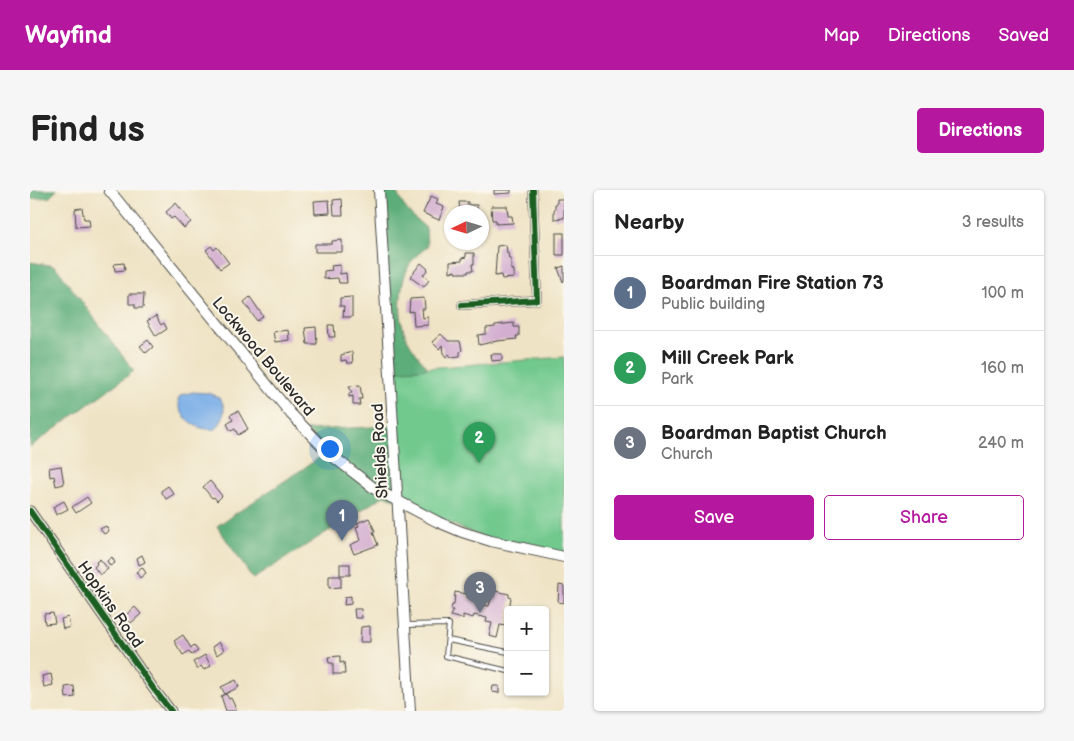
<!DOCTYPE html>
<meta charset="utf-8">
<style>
:root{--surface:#fff;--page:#f6f6f6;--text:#222;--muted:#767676;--line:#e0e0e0;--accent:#b5179e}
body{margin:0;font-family:"Balsamiq Sans",sans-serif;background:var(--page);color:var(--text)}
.controls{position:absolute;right:15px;bottom:15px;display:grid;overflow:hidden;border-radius:5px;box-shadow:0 1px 4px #0004}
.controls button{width:45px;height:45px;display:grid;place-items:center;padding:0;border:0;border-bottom:1px solid var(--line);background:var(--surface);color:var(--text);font:25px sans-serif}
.compass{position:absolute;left:414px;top:15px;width:45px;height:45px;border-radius:50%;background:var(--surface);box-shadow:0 1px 4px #0004;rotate:266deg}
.you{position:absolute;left:299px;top:258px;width:18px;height:18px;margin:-12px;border:4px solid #fff;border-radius:50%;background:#1a73e8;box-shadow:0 0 0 8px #1a73e833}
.badge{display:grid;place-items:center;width:32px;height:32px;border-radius:50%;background:var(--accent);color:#fff;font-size:16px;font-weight:700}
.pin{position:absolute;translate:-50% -41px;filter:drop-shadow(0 1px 2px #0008)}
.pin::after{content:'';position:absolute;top:26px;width:18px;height:15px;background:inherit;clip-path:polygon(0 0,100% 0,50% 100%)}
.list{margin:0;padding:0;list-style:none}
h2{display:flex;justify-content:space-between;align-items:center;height:65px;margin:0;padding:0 20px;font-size:21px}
h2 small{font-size:16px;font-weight:400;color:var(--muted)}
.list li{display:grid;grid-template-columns:32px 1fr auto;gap:15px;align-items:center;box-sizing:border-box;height:75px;padding:0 20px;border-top:1px solid var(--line)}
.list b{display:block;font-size:19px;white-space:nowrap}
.list p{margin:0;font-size:16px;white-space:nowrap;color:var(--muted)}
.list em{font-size:16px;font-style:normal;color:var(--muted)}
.actions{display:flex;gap:10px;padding:15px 20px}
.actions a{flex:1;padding:11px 0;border:1px solid var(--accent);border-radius:5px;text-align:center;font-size:18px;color:var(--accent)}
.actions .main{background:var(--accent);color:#fff}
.map{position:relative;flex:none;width:534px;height:521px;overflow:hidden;border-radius:5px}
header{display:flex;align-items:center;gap:30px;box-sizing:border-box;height:70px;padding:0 25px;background:var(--accent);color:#fff}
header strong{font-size:24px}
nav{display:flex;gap:28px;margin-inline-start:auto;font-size:18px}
.intro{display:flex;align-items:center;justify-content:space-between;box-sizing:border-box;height:120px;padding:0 30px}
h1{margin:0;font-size:35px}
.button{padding:12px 22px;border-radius:5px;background:var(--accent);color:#fff;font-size:18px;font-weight:700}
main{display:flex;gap:30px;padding:0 30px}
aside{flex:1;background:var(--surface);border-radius:5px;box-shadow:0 1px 4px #0004}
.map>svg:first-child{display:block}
.green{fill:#71c98e;stroke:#4e7a5c}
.forest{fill:#5cad79;stroke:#446c52}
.water{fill:#7aaee7;stroke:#526c89}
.building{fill:#d3aed0}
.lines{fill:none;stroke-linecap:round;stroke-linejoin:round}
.service-casing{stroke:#484742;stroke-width:6}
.minor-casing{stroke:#484742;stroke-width:10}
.tertiary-casing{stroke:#484742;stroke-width:11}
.secondary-casing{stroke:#484742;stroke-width:12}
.service{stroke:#fff;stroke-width:4}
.minor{stroke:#fff;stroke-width:8}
.tertiary{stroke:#fff;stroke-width:9}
.secondary{stroke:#fff;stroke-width:10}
.cycleway-casing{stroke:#fbf7ec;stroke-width:9}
.cycleway{stroke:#1b5e20;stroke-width:6}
.labels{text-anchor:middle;stroke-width:4;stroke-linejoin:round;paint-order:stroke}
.street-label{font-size:16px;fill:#2b2b2b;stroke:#fbf7ec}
</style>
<header>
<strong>Wayfind</strong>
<nav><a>Map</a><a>Directions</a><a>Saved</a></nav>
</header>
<div class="intro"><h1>Find us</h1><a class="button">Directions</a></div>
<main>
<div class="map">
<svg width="534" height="521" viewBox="0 0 534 521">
<rect width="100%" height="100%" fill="#fbf7ec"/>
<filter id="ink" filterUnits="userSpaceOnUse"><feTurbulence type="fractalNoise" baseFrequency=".02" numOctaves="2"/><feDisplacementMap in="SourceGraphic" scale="10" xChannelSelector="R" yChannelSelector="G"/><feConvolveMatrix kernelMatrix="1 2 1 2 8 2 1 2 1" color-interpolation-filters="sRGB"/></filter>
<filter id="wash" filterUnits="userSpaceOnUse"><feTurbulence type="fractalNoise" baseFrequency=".0096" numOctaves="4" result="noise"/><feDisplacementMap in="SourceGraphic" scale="20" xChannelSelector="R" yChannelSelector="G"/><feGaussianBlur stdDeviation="1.12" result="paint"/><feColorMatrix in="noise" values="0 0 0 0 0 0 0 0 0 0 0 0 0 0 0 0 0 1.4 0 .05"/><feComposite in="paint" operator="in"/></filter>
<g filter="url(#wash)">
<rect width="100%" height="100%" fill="#efe3c5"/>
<!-- green -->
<polygon class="green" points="534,167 534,367 461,351 367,310 360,181"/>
<!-- forest -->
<g class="forest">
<polygon points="0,0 27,0 20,7 0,9"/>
<path d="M 349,0 L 366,0 C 371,16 383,27 396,38 L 397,57 C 393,60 389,63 385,67 C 370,83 368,118 373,138 C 377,153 388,166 398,178 L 360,181 Z"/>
<polygon points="0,72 25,76 104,181 0,257"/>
<polygon points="363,236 367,310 355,305 223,389 187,336 298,262 276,240"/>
</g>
<!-- water -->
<path class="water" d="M 163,202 C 170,203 178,202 184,205 C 199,212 195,229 186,239 C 167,242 149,228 148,209 L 151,205 Z"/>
<g id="blocks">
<!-- building -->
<g class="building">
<polygon points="464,0 481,0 481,3 464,4"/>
<polygon points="401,6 408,9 406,14 414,17 409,30 393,23"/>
<polygon points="312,9 313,25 304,25 303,10"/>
<polygon points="527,9 534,9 534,28 524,29 524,21 525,20 525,14 527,14"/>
<polygon points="299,10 300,23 285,24 284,11"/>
<polygon points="429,12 438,12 438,15 447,15 447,22 430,22"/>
<polygon points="146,13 161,32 154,38 144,27 141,29 136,22"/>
<polygon points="461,16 477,16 478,26 482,26 483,33 466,34 466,30 462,30"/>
<polygon points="52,18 54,29 59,29 60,36 46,37 45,19"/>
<rect x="526" y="43" width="8" height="22"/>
<polygon points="312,50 312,62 285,62 285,54 302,54 302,51"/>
<polygon points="476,55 477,63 478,63 479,69 481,69 481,80 484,80 484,88 472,89 471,85 465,86 467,56"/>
<polygon points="181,56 184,60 187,57 199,73 190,79 176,60"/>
<polygon points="436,63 444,63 444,74 442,74 443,81 438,81 438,83 425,83 425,81 420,82 420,72 432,71 432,68 436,67"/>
<polygon points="94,73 95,80 85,81 84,74"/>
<polygon points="391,73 398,79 393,85 399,90 394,97 380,87"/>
<polygon points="310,75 310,84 316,83 317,93 309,93 308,88 294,89 294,81 302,80 301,76"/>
<polygon points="534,76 534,91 533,92 528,78"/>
<polygon points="99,104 114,104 113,118 105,118 105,114 99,114"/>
<polygon points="220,107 233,126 227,131 214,112"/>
<polygon points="322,107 322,127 313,127 314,116 310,116 310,108"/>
<polygon points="394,108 395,119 392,119 393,128 398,127 398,135 384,136 383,121 379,122 380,109"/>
<polygon points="126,126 131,135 134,133 137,139 126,146 117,131"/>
<polygon points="484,133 484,137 489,137 489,146 486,146 487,149 467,151 449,155 448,145 456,144 456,138 465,137 465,135"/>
<polygon points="298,135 304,135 305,147 299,147"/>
<polygon points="286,137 287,154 277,154 275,138"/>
<polygon points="258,140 259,150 245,152 243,142"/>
<polygon points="411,144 418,151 430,151 432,160 430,162 430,166 421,167 419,164 416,167 413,163 412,155 409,159 402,152"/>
<polygon points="118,150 123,157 116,163 110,156"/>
<polygon points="322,162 323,173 317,173 316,170 311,171 311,165"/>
<polygon points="461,164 472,164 472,170 462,171"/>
<polygon points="330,195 332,209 329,209 330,215 323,215 323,206 319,207 319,203 322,203 319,196"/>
<polygon points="208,221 218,239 208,245 205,239 201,241 197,234 203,230 200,225"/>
<polygon points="31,276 34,294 26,296 24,286 20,287 19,278"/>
<polygon points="180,291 192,306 187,311 184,307 182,308 173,297"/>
<polygon points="138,296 144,304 136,309 131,301"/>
<polygon points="57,307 61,313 46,323 42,317"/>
<polygon points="34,311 38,319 26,325 23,317"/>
<polygon points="339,328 345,341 343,342 348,355 324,364 320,355 331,350 326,337 329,336 327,333"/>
<polygon points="76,336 79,341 74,344 70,339"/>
<polygon points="112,365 115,372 109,375 107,368"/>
<polygon points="82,367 85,373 80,376 77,371"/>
<polygon points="70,369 78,379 70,385 64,377 67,374 66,372"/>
<rect x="310" y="374" width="10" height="11"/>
<polygon points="112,377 116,383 110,388 106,382"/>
<polygon points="299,386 311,386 311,397 299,398"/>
<polygon points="529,395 534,396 534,413 528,412"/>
<polygon points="465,401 479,404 479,407 481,408 476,436 470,435 467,448 459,446 462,433 456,432 457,428 444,425 443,428 433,425 433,429 420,426 423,420 421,420 422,415 424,415 425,402 438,404 437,407 447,409 446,414 459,416 462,404 464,404"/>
<polygon points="321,406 321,414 314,415 315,407"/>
<polygon points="105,417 111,424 101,433 95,426"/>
<polygon points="324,419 331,419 332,428 325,428"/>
<polygon points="23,423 25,433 15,434 14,424"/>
<polygon points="38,427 40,437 33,439 31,429"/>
<polygon points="340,436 340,452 330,452 331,437"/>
<polygon points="153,445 161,458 164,455 168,461 162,465 159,461 153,465 144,451"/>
<polygon points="189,452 194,460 187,465 182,457"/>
<polygon points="175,465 181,476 174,480 171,476 167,479 163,472"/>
<polygon points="310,466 310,473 314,472 315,484 303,484 303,473 299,473 298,467"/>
<polygon points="21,484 23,495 14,497 12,486"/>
<polygon points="206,490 209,497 195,504 191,497"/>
<polygon points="44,496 45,507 36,508 35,497"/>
<polygon points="463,496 469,496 469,503 462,502"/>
<polygon points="196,504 199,509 201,508 207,521 196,521 191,506"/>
</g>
</g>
</g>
<g filter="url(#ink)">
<use href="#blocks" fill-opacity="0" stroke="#484742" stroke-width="1"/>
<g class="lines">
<defs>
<g id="service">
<polyline points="377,435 419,434 416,466 478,481"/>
<polyline points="418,450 478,462"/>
</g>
<polyline id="minor" points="432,115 507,110 503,0"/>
<polyline id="tertiary" points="0,321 123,498 141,521"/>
<g id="secondary">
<polyline points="79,0 261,224 301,265 345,299 408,332 432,342 461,351 534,367"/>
<polyline points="349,0 380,521"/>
</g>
</defs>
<!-- service casing -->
<use href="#service" class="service-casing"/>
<!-- minor casing -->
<use href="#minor" class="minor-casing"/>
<!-- tertiary casing -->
<use href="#tertiary" class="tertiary-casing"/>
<!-- secondary casing -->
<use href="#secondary" class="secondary-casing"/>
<!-- service -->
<use href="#service" class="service"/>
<!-- minor -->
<use href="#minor" class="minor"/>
<!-- tertiary -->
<use href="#tertiary" class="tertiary"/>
<!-- secondary -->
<use href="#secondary" class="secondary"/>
<defs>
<g id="cycleway">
<polyline points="432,115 507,110 503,0"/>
<polyline points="0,321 123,498 141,521"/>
</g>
</defs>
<!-- cycleway casing -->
<use href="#cycleway" class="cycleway-casing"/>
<!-- cycleway -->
<use href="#cycleway" class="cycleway"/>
</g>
</g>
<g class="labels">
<!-- street labels -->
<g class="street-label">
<text transform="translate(234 166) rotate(50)" y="6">Lockwood Boulevard</text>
<text transform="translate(349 261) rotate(-93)" y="6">Shields Road</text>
<text transform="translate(81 414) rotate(55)" y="6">Hopkins Road</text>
</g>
</g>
</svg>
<div class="controls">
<button>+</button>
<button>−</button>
</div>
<svg class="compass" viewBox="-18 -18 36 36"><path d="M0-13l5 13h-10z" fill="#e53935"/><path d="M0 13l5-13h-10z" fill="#767676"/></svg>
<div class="you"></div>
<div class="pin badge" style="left:312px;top:351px;background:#5c6f8a">1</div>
<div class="pin badge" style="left:449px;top:273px;background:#2e9e5b">2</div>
<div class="pin badge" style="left:450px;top:423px;background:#6b7280">3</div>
</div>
<aside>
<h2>Nearby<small>3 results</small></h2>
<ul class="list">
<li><span class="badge" style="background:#5c6f8a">1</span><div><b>Boardman Fire Station 73</b><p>Public building</p></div><em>100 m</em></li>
<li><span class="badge" style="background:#2e9e5b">2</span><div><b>Mill Creek Park</b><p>Park</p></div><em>160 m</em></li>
<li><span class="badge" style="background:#6b7280">3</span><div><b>Boardman Baptist Church</b><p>Church</p></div><em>240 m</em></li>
</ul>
<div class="actions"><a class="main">Save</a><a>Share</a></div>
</aside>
</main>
